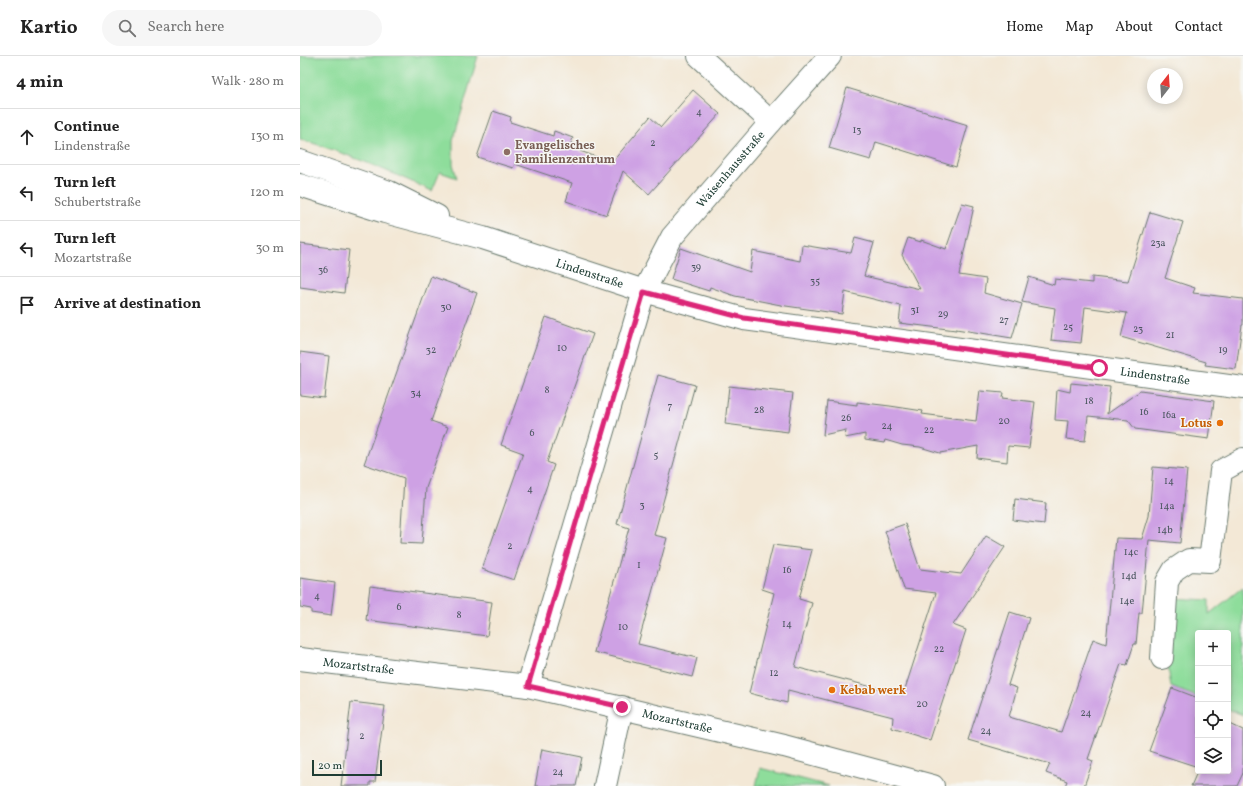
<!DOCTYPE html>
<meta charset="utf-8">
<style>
:root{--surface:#fff;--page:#f6f6f6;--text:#222;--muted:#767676;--line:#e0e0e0}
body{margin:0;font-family:Vollkorn,serif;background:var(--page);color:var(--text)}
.controls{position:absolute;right:12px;bottom:12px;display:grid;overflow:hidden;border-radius:4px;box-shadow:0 2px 10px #0003}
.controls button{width:36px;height:36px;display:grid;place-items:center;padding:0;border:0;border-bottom:1px solid var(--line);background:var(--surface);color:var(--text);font:20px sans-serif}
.compass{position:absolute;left:847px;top:12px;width:36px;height:36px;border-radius:50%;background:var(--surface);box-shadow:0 2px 10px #0003;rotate:17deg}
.scale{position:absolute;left:12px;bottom:10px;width:70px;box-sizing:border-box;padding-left:4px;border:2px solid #1f3d34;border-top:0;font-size:11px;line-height:14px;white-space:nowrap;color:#1f3d34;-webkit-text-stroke:3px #f6f6f2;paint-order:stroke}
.stop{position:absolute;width:12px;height:12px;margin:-9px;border:3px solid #db2777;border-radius:50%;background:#fff}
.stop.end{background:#db2777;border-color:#fff;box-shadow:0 1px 4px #0008}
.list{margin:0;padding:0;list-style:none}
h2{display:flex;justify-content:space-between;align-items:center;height:52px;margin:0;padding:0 16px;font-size:17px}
h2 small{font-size:13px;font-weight:400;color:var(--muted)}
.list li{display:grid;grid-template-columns:26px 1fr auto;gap:12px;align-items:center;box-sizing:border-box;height:56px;padding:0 16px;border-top:1px solid var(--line)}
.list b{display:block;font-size:15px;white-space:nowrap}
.list p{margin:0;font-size:13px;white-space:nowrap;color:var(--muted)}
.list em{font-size:13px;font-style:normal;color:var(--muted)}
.icon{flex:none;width:22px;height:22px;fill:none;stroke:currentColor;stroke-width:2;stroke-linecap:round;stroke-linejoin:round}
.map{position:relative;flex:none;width:943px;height:730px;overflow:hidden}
header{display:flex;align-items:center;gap:24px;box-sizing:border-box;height:56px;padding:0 20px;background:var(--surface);border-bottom:1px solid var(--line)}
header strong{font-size:19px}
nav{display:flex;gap:22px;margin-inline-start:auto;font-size:14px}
.search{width:280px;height:36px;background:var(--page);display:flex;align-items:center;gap:10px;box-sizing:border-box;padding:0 14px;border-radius:22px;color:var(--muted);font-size:15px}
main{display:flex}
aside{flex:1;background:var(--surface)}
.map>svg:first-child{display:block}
.green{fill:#8edd9b;stroke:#568d68}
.building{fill:#cea1e4}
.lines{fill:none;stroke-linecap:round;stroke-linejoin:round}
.minor-casing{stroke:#69796d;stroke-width:24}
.minor{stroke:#fff;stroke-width:22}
.route{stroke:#db2777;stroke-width:5}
.education-dot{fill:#8d6e63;stroke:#f6f6f2;stroke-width:1.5}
.food-dot{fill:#e8710a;stroke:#f6f6f2;stroke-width:1.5}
.labels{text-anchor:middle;stroke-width:3;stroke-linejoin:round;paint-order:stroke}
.number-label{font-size:10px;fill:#4b5660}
.education-label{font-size:12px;font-weight:bold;fill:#785e54;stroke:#f6f6f2;text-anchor:start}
.street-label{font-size:12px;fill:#1f3d34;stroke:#f6f6f2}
.food-label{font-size:12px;font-weight:bold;fill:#c56008;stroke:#f6f6f2;text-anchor:end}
</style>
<header>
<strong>Kartio</strong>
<div class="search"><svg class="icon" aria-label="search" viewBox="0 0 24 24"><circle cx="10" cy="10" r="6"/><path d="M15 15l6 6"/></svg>Search here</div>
<nav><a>Home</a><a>Map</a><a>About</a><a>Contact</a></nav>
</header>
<main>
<aside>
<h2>4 min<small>Walk · 280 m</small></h2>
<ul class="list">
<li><svg class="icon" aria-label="ahead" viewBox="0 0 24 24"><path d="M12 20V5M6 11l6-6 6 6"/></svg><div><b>Continue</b><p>Lindenstraße</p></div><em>130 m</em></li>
<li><svg class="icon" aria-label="left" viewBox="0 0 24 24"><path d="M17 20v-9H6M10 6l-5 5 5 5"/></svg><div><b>Turn left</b><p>Schubertstraße</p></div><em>120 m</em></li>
<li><svg class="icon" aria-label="left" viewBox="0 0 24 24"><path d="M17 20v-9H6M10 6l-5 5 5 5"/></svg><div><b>Turn left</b><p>Mozartstraße</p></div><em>30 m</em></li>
<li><svg class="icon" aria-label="arrive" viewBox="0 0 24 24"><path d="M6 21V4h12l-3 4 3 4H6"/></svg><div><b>Arrive at destination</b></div></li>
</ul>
</aside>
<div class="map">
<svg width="943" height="730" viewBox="0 0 943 730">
<rect width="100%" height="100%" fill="#f6f6f2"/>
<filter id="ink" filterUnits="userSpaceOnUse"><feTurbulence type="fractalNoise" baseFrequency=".025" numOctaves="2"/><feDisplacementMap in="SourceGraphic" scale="8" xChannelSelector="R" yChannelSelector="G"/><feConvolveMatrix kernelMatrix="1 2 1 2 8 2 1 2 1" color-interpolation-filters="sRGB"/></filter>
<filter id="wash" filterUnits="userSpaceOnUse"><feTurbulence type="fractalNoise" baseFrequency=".012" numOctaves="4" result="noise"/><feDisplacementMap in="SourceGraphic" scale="16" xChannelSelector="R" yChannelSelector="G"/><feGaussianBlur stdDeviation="0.9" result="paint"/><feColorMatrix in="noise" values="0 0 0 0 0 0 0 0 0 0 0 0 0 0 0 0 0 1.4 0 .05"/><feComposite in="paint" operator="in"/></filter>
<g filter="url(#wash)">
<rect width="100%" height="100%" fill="#f3e8d6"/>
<!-- green -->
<g class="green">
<path d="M 0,0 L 178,0 L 153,85 L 153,108 L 157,122 L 140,116 L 132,135 C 89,115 45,97 0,83 Z"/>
<polygon points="943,531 943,659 928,653 928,577 898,577 898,641 871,631 868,611 872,542 909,544 909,558"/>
<polygon points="460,712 529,730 456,730"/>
</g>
<g id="blocks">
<!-- building -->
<g class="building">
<polygon points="547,32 668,69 656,111 576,86 571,104 529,92"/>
<polygon points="393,34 420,58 349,138 323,115 307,159 266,145 272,127 215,108 213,112 177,101 193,55 211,61 210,66 253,80 254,75 273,82 271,87 281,90 280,95 313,107 312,106 350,61 361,71"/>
<polygon points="662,147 674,150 659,219 686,223 684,237 722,248 712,282 656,273 656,274 599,267 601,250 545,236 542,258 486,250 435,240 410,231 409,235 371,223 381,192 450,216 453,195 500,205 502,189 551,197 555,182 574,187 564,220 620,233 602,199 608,182 621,186 621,184 646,193"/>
<polygon points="850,156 883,166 865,222 895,232 893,237 943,243 943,269 942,269 936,313 905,309 906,306 821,281 827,257 785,251 781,287 751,284 755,252 722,246 729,221 754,229 755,223 792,227 792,221 828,225"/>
<polygon points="0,188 49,194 44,237 0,231"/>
<polygon points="131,220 177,237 131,365 148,371 126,432 122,488 100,487 104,422 64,408"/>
<polygon points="246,261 293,278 247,406 254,409 214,524 182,513 223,397 201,389"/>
<polygon points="0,296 29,300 24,342 0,339"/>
<polygon points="358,319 395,329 354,479 367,482 338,588 397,602 392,621 294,596 329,472 317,468"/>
<polygon points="771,327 810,331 807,358 840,335 914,345 909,383 835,373 828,364 788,360 785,385 766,383 768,365 755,364 757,333 770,336"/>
<polygon points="429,330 493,337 488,376 425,368"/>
<polygon points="680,335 703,337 702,342 735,346 729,392 708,390 707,406 677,402 678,390 640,397 620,391 602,389 585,384 584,387 565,384 565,378 545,382 546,374 523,379 527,345 557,349 557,346 590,350 623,355 622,358 676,365"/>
<polygon points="853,411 887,414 880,487 849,484 842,557 839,557 836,588 834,588 827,609 821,608 788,703 793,705 784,730 765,730 767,725 746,717 750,708 668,684 710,556 729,562 708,629 717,632 709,661 761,676 793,583 806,588 816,482 842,483 849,460"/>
<polygon points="715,443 746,447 744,468 713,464"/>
<polygon points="605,468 620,513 661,518 686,480 705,491 653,569 666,574 630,684 592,672 593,661 488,634 487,647 449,637 474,537 462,533 473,489 512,494 499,543 512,547 495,611 603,639 636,537 604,533 585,475"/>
<polygon points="0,522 35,527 31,560 11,557 11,553 0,551"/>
<polygon points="70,530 192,546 187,580 66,564"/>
<polygon points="872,632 898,642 898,711 849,695"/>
<polygon points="51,646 85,650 75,726 70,726 70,730 41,730"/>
<polygon points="928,667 943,674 943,717 937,730 891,730 898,714 928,715"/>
<polygon points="242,693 282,701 276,730 235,730"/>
</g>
</g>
</g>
<g filter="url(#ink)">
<use href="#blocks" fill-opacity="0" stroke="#69796d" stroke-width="1"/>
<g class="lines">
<defs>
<g id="minor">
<polyline points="399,0 471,66"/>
<polyline points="0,105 89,136 137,160"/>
<path id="s1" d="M 0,129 L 85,156 L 183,182 L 344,235 L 444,263 L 943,332"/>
<polyline points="862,602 867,526 874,514 889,504 910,505 921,415 943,403"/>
<path id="s2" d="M 0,603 L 228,630 L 484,690 L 633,730"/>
<path id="s3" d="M 228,630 L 344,235 L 372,181 L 471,66 L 530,0"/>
<polyline points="305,730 322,651"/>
</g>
</defs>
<!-- minor casing -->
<use href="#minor" class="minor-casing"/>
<!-- minor -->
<use href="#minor" class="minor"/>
</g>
</g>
<g class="lines" filter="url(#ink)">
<!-- route -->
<polyline class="route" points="322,651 228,630 344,236 444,262 799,312"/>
</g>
<!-- markers -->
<circle class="education-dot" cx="207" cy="96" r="4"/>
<g class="food-dot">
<circle cx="920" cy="367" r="4"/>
<circle cx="532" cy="634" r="4"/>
</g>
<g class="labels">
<!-- number labels -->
<g class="number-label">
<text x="399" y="59">4</text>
<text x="557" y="77">13</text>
<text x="353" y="90">2</text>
<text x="858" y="190">23a</text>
<text x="396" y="214">39</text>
<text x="23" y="217">36</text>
<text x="515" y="228">35</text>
<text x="146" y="254">30</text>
<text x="615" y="257">31</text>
<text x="643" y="261">29</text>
<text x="704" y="267">27</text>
<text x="768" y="274">25</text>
<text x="838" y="276">23</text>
<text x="870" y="282">21</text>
<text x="262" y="295">10</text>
<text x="131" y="297">32</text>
<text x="923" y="297">19</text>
<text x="247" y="337">8</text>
<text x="116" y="340">34</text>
<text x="789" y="348">18</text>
<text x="370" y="353">7</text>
<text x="459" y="357">28</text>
<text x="844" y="359">16</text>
<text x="869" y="362">16a</text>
<text x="546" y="365">26</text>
<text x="704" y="368">20</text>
<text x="587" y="373">24</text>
<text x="629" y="377">22</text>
<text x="232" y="380">6</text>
<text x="356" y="402">5</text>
<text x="869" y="428">14</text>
<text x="230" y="436">4</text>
<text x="342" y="452">3</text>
<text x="867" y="453">14a</text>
<text x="865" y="477">14b</text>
<text x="210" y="493">2</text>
<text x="831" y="499">14c</text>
<text x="339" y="512">1</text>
<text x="487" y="517">16</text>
<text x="829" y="523">14d</text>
<text x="17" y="543">4</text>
<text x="827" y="548">14e</text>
<text x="99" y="554">6</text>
<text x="159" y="562">8</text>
<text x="487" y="571">14</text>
<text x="323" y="574">10</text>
<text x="639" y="596">22</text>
<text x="474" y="620">12</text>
<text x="622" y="651">20</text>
<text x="786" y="660">24</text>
<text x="686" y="678">24</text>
<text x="62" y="683">2</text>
<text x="258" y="719">24</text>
</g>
<!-- education labels -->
<g class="education-label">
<text x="215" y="93">Evangelisches<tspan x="215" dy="14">Familienzentrum</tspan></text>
</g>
<!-- street labels -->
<g class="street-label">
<text dy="4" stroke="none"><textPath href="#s3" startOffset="562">Waisenhausstraße</textPath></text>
<text dy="4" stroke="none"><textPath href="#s1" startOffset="303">Lindenstraße</textPath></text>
<text dy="4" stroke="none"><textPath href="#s1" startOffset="879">Lindenstraße</textPath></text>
<text dy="4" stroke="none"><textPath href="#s2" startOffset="59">Mozartstraße</textPath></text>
<text dy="4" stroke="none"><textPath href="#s2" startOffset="383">Mozartstraße</textPath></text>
</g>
<!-- food labels -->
<g class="food-label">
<text x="912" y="371">Lotus</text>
<text x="540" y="638" text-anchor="start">Kebab werk</text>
</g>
</g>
</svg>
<div class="controls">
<button>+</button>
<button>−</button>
<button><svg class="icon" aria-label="locate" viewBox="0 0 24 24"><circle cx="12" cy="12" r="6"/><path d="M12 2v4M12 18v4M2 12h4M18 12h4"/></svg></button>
<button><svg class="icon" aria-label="layers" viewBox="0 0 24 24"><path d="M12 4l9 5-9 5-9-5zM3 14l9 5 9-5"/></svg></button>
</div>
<svg class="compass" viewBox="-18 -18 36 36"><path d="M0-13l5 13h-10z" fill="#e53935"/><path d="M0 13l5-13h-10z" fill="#767676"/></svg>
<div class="scale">20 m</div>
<div class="stop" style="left:799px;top:312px"></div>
<div class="stop end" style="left:322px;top:651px"></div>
</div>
</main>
